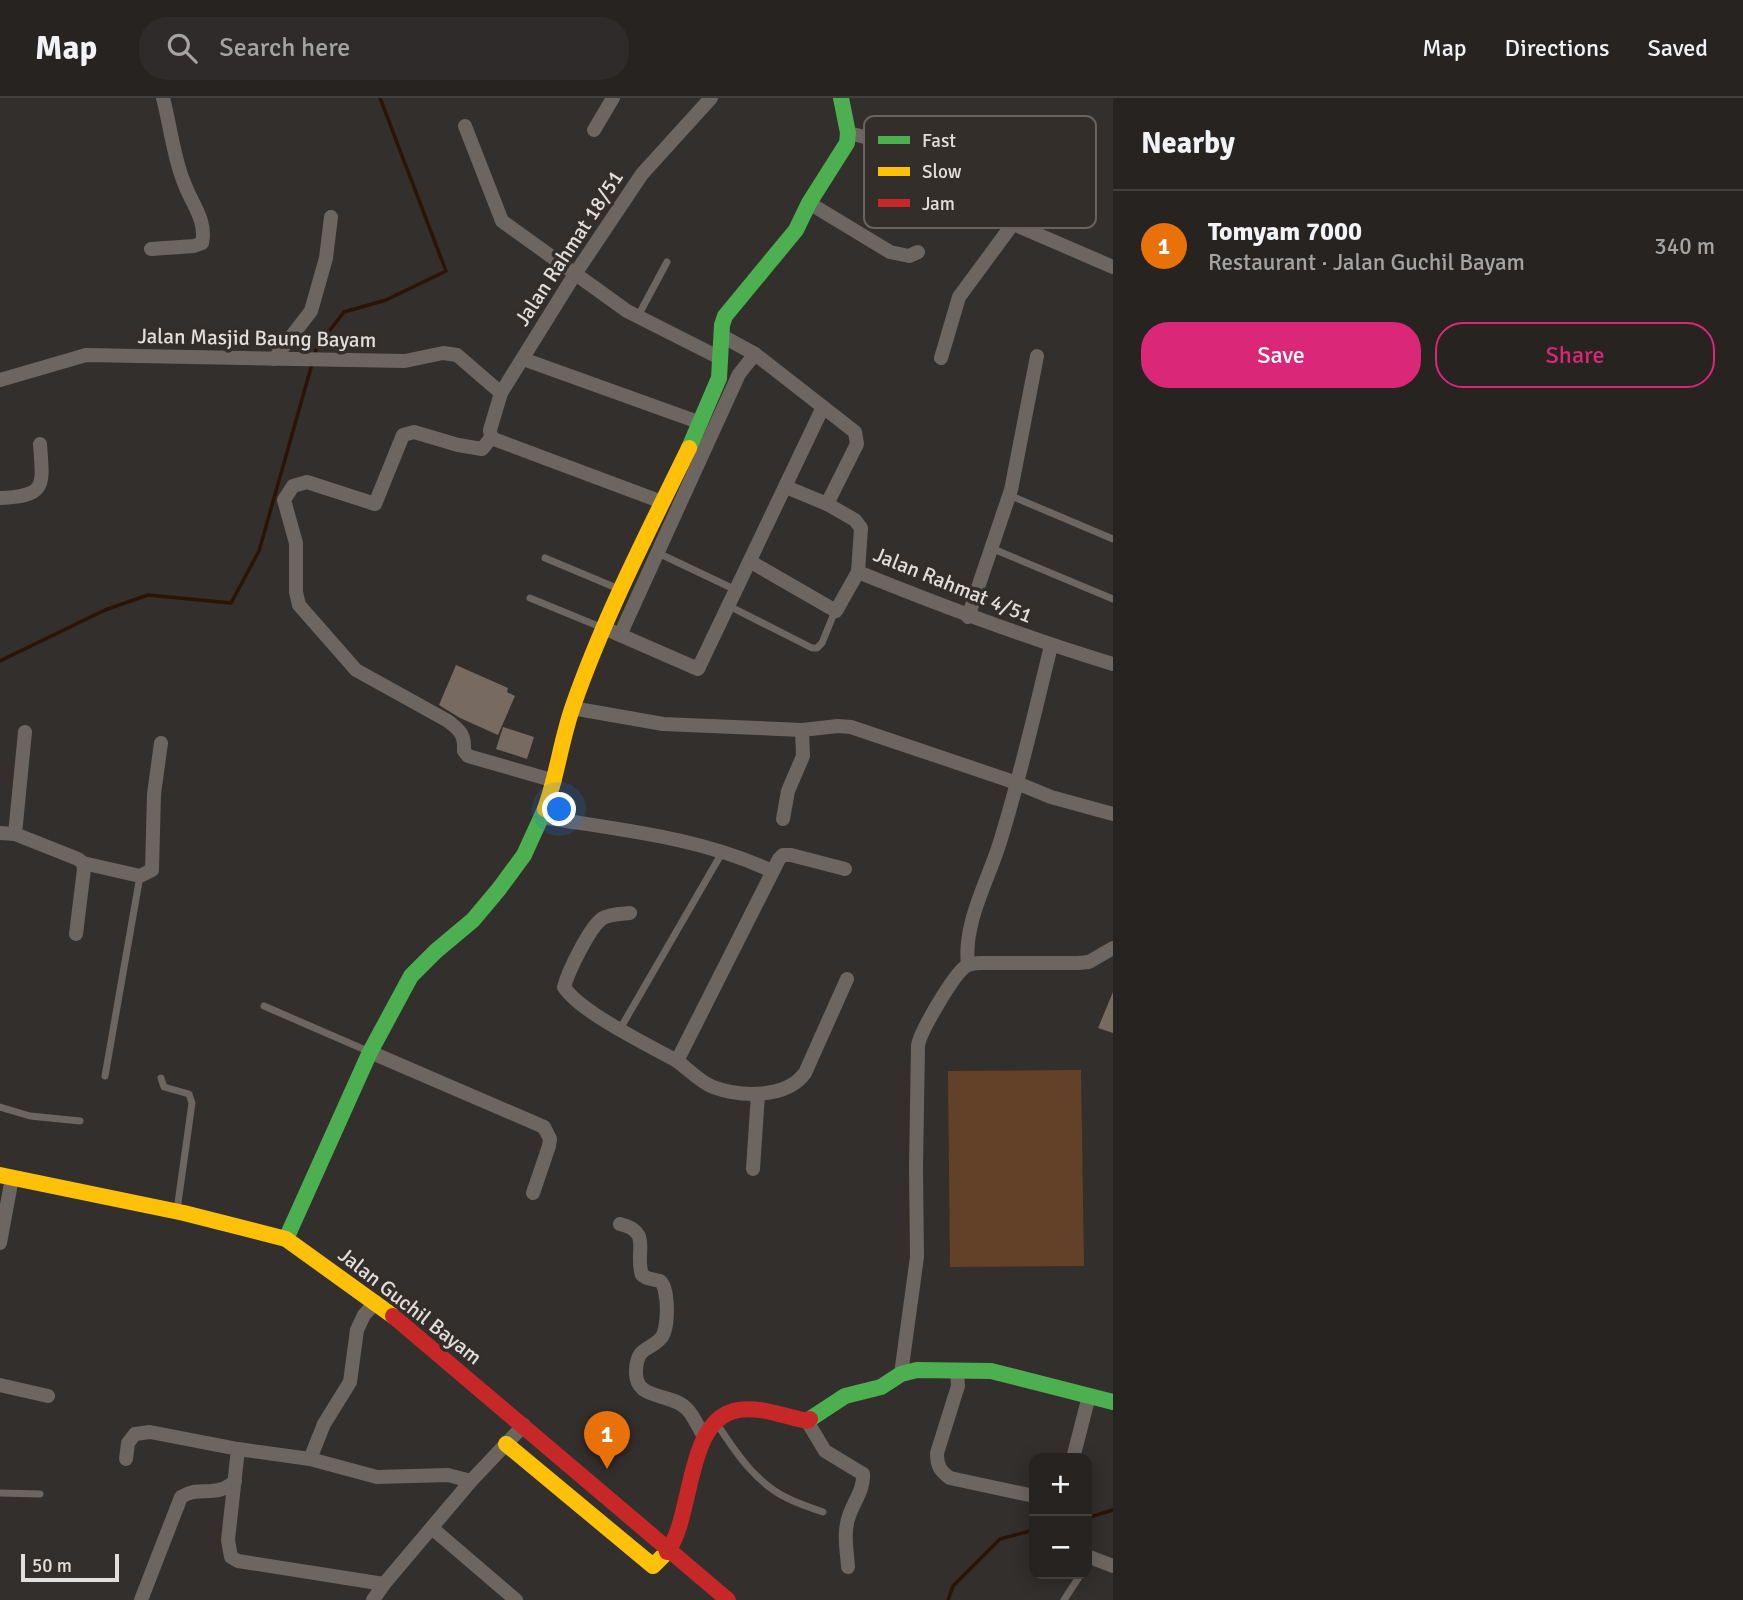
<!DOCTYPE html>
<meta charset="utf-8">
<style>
:root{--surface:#262321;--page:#2e2b2a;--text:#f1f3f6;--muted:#a4a4a5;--line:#42403f;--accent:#db2777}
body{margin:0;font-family:Signika,sans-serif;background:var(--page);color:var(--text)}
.controls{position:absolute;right:21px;bottom:21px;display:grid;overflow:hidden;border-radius:14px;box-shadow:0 4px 18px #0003}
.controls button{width:63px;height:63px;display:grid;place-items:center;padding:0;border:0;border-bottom:2px solid var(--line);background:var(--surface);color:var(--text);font:35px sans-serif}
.scale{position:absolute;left:21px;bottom:18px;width:98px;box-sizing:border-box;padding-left:7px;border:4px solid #e2dedc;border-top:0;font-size:19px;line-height:24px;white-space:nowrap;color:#e2dedc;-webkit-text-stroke:5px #342e2a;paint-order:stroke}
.you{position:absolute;left:560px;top:712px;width:24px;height:24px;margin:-18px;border:5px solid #fff;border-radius:50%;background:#1a73e8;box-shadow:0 0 0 10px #1a73e833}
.badge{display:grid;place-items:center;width:46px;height:46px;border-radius:50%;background:var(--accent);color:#fff;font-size:23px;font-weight:700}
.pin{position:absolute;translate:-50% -58px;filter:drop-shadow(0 2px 4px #0008)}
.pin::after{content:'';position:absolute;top:37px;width:24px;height:21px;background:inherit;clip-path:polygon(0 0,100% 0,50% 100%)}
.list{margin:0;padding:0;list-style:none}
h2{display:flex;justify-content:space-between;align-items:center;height:91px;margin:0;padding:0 28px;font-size:30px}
h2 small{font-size:23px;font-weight:400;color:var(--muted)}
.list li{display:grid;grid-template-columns:46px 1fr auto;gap:21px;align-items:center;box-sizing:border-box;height:112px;padding:0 28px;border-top:2px solid var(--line)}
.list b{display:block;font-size:26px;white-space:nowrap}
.list p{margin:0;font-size:23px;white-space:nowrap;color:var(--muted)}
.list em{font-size:23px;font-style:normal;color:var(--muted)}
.actions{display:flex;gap:14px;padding:21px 28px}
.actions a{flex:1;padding:16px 0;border:2px solid var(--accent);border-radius:28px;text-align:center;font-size:24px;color:var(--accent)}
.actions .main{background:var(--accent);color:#fff}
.icon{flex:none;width:38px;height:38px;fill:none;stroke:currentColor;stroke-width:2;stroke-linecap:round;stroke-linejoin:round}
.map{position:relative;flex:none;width:1113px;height:1502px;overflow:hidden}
header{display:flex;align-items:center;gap:42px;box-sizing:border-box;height:98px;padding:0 35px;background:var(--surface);border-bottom:2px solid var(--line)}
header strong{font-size:33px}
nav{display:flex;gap:38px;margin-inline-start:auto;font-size:24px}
.search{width:490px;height:63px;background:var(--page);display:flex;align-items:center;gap:18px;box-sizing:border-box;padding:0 24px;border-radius:28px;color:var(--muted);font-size:26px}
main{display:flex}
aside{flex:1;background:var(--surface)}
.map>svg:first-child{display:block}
.green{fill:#634129}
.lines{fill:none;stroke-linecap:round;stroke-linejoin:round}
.stream{stroke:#2c1404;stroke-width:3.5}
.building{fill:#776a61}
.lane{stroke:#6d6560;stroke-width:7}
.street{stroke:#6d6560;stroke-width:14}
.fast{stroke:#4caf50;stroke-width:16}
.slow{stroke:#ffc107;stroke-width:16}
.jam{stroke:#c62828;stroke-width:16}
.labels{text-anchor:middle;stroke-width:7;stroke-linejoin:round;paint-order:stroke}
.street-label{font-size:21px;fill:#e2dedc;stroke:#342e2a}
.key{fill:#342e2a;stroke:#68635f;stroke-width:2}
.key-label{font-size:19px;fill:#e2dedc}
</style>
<header>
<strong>Map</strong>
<div class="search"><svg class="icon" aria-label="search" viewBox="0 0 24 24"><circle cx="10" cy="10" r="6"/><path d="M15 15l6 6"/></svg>Search here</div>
<nav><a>Map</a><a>Directions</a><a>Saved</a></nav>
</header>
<main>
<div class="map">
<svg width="1113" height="1502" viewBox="0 0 1113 1502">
<rect width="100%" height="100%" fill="#322f2c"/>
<!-- green -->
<polygon class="green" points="1081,972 1084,1168 950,1169 948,973"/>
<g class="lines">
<!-- stream -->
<g class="stream">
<polyline points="314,259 317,249 344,214 386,202 446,173 380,0"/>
<polyline points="0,563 105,512 148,497 231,505 259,453 312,266"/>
<polyline points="1087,1420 1113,1412"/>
<polyline points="948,1502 953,1488 1000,1441 1034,1432"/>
</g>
</g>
<!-- building -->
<g class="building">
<polygon points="456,567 508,590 507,594 515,598 498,637 460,620 439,607"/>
<polygon points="503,629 534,639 527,661 496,651"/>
<polygon points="1113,894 1113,935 1098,930"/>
</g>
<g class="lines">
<!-- lane -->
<g class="lane">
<polyline points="638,218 667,164"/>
<polyline points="1009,397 1113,441"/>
<polyline points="991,450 1113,501"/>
<polyline points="658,455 736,492"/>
<polyline points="545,460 619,491"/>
<polyline points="530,500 603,530"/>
<polyline points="729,508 812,550 817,550 822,545 835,513"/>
<polyline points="264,908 370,954"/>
<polyline points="620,931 723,753"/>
<polyline points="105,978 140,778"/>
<polyline points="161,980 164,989 189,996 192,1005 177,1112"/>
<polyline points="0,1009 30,1018 80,1023"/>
<path d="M 717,1326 C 736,1355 756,1385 787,1400 C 799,1406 811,1410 823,1414"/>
<polyline points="0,1395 40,1396"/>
<polyline points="1064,1502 1081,1476"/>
</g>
<!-- street -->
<g class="street">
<polyline points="465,28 502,123 627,213 720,260"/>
<polyline points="594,32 613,0"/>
<polyline points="848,35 878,42 886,46 981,112 1113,169"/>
<polyline points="809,105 890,154 909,158 918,154"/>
<path d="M 151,151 L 194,148 L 202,145 C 207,123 192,106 185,87 C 174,63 170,26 163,0"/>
<polyline points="722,238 755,256 855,334 857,346 827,406 786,389"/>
<polyline points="941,260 959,199 1012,127"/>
<polyline points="274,261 311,213 326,160 331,119"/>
<polyline points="523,261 701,325"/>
<polyline points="0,282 86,257 405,263 443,255 457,257 501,295"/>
<path d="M 491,340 L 482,351 L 458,347 L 414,334 L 403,337 L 375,406 L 307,384 L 293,388 L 284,402 L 296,445 L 296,494 L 299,507 L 356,572 L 448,623 C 460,632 465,637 464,653 L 468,658 L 555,683"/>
<polyline points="491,340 490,332 501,295 575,176 642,76 711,0"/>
<polyline points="491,340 662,404"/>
<path d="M 0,400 C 47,398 43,388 40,346"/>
<path d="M 827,406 L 855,422 L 861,430 L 858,474 C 942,508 1026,540 1113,566"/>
<polyline points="751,464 836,513 858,474"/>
<polyline points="968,519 1011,392 1037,258"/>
<polyline points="604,530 698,571 823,309"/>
<polyline points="620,537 739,276 755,256"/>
<polyline points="572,610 663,626 802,632 838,628 851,629 1017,685 1051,699 1113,716"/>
<path d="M 542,719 C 620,732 699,739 772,773"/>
<polyline points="783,721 788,693 803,658 802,632"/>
<polyline points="0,735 15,736 78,761 83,765 84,771 76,836"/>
<polyline points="15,736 25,634"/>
<polyline points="83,765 140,778 152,772 154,696 161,645"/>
<path d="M 630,815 C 621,816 611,816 603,820 C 590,828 568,874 564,889 C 580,914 648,947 677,963 L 779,761 L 783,757 L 791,757 L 845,771"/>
<path d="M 968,867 C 963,825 988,783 1000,744 C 1020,680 1035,613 1051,548"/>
<polyline points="370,954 544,1029 550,1041 549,1048 533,1095"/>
<path d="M 677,963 C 688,971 700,984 713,989 C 740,999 786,1001 805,975 L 847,881"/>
<polyline points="753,1071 758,996"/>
<path d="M 620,1126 C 653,1134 634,1154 642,1177 L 647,1180 L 660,1183 C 669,1190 669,1231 661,1240 C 650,1253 637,1248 636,1272 C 634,1304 670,1293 687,1311 C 694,1318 699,1331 704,1339"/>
<polyline points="0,1145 12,1080"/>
<path d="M 957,1272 L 958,1288 L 937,1355 C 937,1368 940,1373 950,1380 L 1034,1398"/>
<path d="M 901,1276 L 917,1159 L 916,1070 L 918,947 C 921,932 954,876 966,868 C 971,865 977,865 982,865 L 1078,865 L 1089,864 L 1113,850"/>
<polyline points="0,1287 48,1298"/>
<path d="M 807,1323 L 825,1353 L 863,1376 C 864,1392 854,1403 849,1418 C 843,1434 847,1453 848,1469"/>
<polyline points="238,1351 228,1442 231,1459 238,1463 384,1486"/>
<polyline points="1073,1360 1089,1298"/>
<polyline points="126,1361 128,1345 135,1336 150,1334 238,1351 310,1361 377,1379 448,1377 471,1383"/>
<polyline points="310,1361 324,1326 350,1284 357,1232 364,1217 376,1204"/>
<polyline points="433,1431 516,1502"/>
<polyline points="1087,1458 1113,1468"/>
<path d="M 141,1502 L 181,1399 C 199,1387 216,1401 235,1383"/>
<polyline points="373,1502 384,1486 471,1383 524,1327"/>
</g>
<!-- fast -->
<g class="fast">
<polyline points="689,350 719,280 722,227 725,218 796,132 809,105 847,45 848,35 841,0"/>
<polyline points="286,1141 370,954 411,878 436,853 473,822 499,791 524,757 545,711"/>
<polyline points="810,1321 845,1298 881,1289 901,1276 917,1272 991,1273 1113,1304"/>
</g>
<!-- slow -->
<g class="slow">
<path d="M 545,711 C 557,678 561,642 573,608 C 604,519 648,434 689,350"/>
<polyline points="0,1077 184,1115 286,1141 393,1218"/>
<polyline points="506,1346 653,1468 667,1454"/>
</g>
<!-- jam -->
<g class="jam">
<polyline points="393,1218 728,1502"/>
<path d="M 667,1454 C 694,1419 685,1321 738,1312 C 760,1308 786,1319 807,1323 L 810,1321"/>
</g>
</g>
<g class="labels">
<!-- street labels -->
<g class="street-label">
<text transform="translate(569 150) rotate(-57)" y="7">Jalan Rahmat 18/51</text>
<text transform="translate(257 240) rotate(1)" y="7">Jalan Masjid Baung Bayam</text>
<text transform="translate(953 487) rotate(22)" y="7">Jalan Rahmat 4/51</text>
<text transform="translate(410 1208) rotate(38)" y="7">Jalan Guchil Bayam</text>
</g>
</g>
<!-- legend -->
<rect x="864" y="18" width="232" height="112" rx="10" class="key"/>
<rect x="878" y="38" width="32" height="8" fill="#4caf50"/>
<rect x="878" y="69" width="32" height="9" fill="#ffc107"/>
<rect x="878" y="101" width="32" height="8" fill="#c62828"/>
<g class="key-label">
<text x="922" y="49">Fast</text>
<text x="922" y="80">Slow</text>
<text x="922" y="112">Jam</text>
</g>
</svg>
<div class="controls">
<button>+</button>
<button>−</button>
</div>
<div class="scale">50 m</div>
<div class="you"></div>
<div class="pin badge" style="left:607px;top:1371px;background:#e8710a">1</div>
</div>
<aside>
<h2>Nearby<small></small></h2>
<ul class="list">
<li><span class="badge" style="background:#e8710a">1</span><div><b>Tomyam 7000</b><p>Restaurant · Jalan Guchil Bayam</p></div><em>340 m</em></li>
</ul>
<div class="actions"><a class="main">Save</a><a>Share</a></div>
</aside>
</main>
